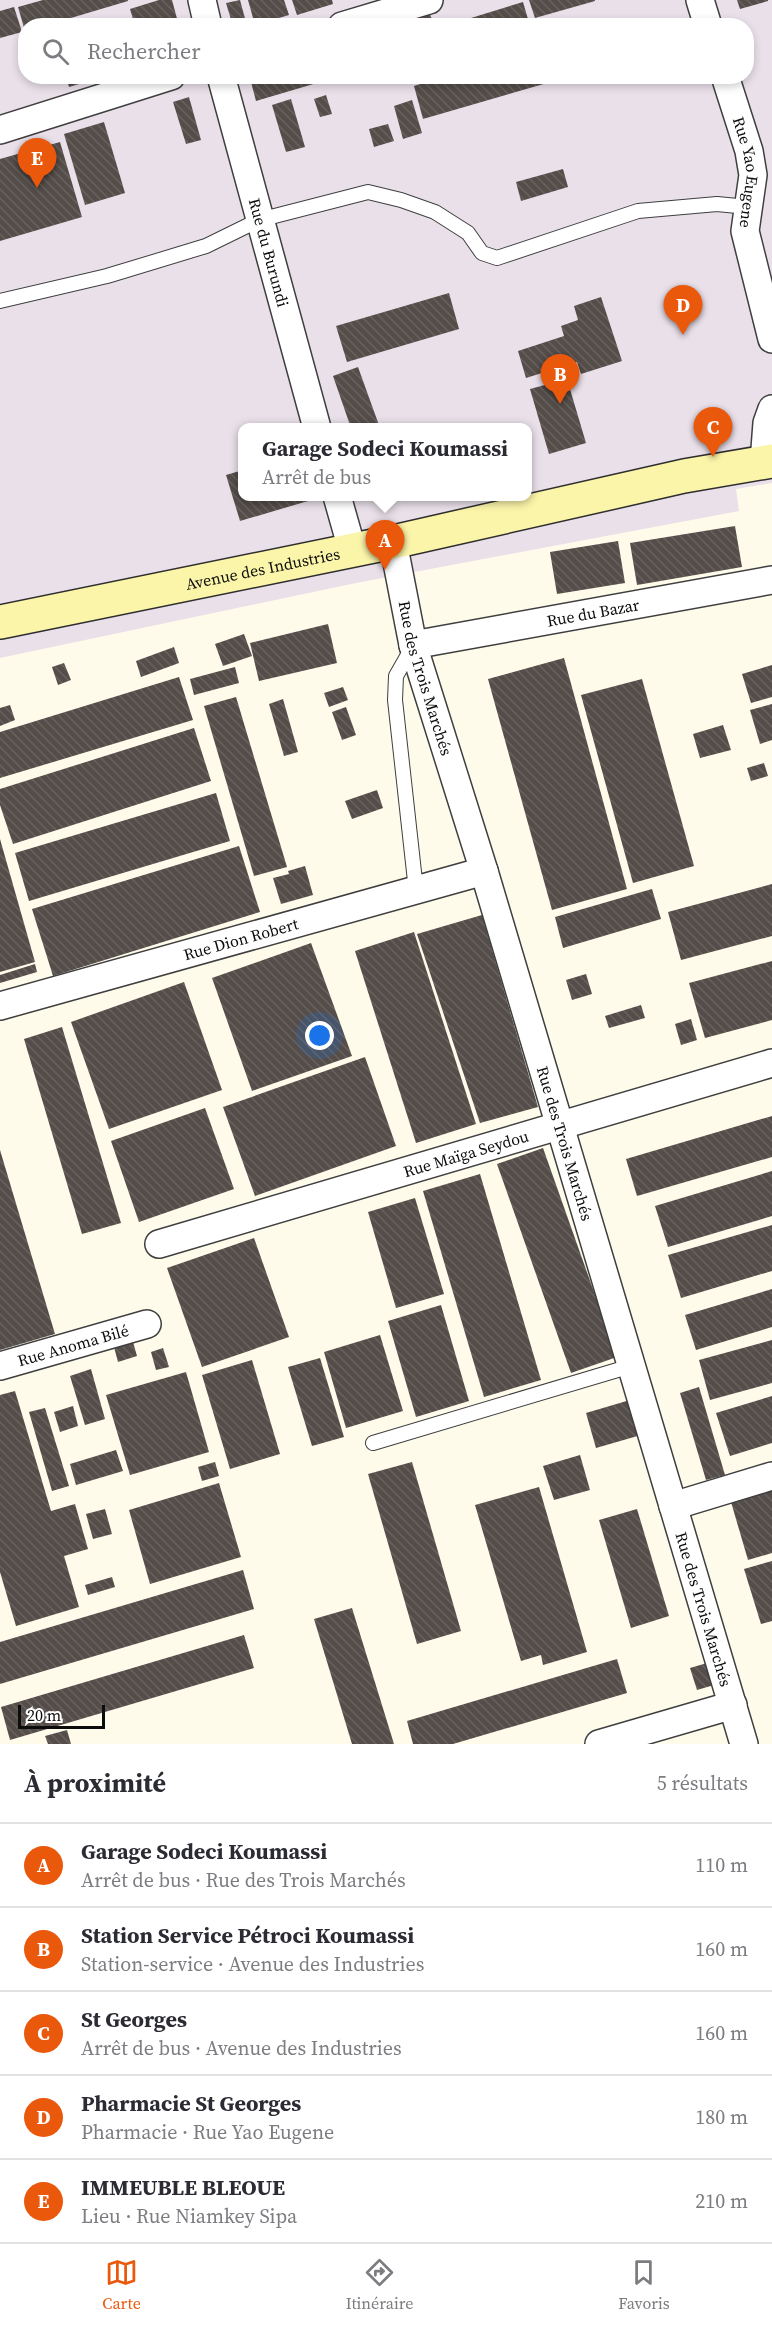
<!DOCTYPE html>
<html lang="fr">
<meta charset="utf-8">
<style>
:root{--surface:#fff;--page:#f2f2f3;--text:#2b2b33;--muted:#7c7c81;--line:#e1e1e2;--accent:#ea580c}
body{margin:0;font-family:"Source Serif 4",serif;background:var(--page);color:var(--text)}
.scale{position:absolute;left:18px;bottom:15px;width:87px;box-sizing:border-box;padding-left:6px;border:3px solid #0c0c0c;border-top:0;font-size:16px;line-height:21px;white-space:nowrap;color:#0c0c0c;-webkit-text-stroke:4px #fff;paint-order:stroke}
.you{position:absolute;left:320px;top:1036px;width:21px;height:21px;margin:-15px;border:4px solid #fff;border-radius:50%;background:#1a73e8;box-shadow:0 0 0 9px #1a73e833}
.badge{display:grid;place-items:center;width:39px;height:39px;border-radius:50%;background:var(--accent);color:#fff;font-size:20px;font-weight:700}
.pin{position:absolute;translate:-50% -50px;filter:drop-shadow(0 2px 3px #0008)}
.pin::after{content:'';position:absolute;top:32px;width:21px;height:18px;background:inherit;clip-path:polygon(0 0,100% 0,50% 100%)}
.popup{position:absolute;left:238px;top:423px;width:294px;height:78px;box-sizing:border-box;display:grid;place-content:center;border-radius:12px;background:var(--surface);filter:drop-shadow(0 2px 4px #0005);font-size:20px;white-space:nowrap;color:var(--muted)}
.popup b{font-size:22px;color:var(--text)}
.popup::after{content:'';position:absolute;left:50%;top:100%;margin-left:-12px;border:12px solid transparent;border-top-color:var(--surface)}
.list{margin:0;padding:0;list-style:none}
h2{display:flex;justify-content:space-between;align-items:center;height:78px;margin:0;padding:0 24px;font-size:26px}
h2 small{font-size:20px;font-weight:400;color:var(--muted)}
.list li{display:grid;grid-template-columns:39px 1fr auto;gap:18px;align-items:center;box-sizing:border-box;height:84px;padding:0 24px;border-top:2px solid var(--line)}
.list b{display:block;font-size:22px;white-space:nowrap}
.list p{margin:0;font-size:20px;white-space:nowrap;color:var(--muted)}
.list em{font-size:20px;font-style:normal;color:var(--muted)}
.icon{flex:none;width:33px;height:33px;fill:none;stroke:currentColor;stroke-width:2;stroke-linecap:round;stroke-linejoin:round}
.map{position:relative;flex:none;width:772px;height:1744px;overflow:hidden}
.search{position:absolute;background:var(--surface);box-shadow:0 3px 9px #0003;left:18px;right:18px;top:18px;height:66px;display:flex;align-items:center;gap:15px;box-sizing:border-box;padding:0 21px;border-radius:24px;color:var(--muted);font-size:22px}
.sheet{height:498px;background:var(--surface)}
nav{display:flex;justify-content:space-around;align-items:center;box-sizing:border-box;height:84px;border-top:2px solid var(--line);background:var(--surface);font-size:16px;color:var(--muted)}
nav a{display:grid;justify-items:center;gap:3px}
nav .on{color:var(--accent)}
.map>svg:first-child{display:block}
.industrial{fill:#eae0ea;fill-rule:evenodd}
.building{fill:url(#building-back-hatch)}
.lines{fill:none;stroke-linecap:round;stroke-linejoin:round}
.lane-casing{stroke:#3f3f3f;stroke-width:16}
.street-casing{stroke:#3f3f3f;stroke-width:30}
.secondary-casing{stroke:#2e2e2e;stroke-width:36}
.lane{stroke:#fff;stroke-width:14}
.street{stroke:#fff;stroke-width:27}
.secondary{stroke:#fbf5a9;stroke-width:33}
.labels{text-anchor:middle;stroke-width:6;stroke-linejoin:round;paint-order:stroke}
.street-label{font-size:16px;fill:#0c0c0c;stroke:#fff}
</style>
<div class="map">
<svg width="772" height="1744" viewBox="0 0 772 1744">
<defs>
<pattern id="building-back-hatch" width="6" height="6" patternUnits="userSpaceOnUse" patternTransform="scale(1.5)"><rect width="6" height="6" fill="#544d49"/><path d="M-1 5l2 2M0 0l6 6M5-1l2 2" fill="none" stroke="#68625f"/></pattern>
</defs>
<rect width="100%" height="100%" fill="#fefbeb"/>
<!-- industrial -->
<path class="industrial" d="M 0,0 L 772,0 L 772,483 L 736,489 L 739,511 L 356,583 L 0,658 ZM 26,26 L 746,26 L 746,76 L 26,76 ZM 243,428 L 528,428 L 528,496 L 243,496 Z"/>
<!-- building -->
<g class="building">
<polygon points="43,0 128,0 128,1 44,26 26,26 25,31 18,7"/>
<polygon points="159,0 172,0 179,26 135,26 130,9"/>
<polygon points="240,0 247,26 233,26 226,3"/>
<polygon points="248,0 284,0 289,15 255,25"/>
<polygon points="292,0 332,0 333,4 297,15"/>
<polygon points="529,0 595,0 595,1 535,18"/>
<polygon points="737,0 768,0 768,1 740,9"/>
<polygon points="523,2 530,26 460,26 458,22"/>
<polygon points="14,7 22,32 0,38 0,11"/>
<polygon points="429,11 434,26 400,26 398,20"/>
<polygon points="110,18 112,26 86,26 86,25"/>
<polygon points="66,76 102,76 102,77 69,87"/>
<polygon points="270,76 337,76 337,77 256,101 251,82"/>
<polygon points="446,76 552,76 554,81 423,119 414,86"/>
<polygon points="326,95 332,114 320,117 314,99"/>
<polygon points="189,97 201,140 186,144 173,102"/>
<polygon points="291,99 305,147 286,152 272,105"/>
<polygon points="412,100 422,133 403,139 394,106"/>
<polygon points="104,122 125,193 85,205 64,134"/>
<polygon points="388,124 394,141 374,147 369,129"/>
<polygon points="60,142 82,217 0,241 0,159"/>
<polygon points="563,169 568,187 521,201 516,182"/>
<polygon points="449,293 459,329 347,362 336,326"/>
<polygon points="601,297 622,361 581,374 577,362 526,378 518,351 564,336 561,326 578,320 574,306"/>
<polygon points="358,367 380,428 351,428 333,376"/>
<polygon points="567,379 586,443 549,454 530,389"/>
<polygon points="243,470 243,496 306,496 308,501 240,521 226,475"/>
<polygon points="735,526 742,567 637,585 630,543"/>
<polygon points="618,541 625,583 557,594 550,552"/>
<polygon points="328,624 337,663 259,681 250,643"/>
<polygon points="244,634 252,656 223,666 215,644"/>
<polygon points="174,647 179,663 141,677 136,661"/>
<polygon points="564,658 627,889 552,910 488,679"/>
<polygon points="64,663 71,680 58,685 52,667"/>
<polygon points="772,665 772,697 751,703 742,674"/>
<polygon points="235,667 239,683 194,695 190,679"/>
<polygon points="179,677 193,720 0,778 0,732"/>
<polygon points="642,679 694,866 633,883 581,695"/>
<polygon points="343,687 348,700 329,707 324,693"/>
<polygon points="236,697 287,867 254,876 204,706"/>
<polygon points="283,699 298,752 284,756 269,704"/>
<polygon points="772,704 772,740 760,744 750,710"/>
<polygon points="10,705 15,720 0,726 0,708"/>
<polygon points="346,707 356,735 342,740 332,712"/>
<polygon points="723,725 731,750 700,758 693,734"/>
<polygon points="194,728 211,781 13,844 0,805 0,789"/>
<polygon points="764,763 768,776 751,781 747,768"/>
<polygon points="377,790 383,808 352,819 345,801"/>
<polygon points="216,793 230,841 29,901 15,853"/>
<polygon points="0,839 35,962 0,972"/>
<polygon points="239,846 260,912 53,976 32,909"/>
<polygon points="305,866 313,895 281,904 273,878 289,874 288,871"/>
<polygon points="772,884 772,936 681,960 668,912"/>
<polygon points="652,889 661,919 563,948 555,917"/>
<polygon points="482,915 538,1107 480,1123 417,934"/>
<polygon points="414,932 476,1124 416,1143 355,951"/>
<polygon points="311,943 352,1056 252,1091 212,978"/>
<polygon points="772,961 772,1020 705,1038 689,983"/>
<polygon points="35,964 37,972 0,983 0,975"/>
<polygon points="586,974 592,994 572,1000 566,980"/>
<polygon points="184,982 222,1090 109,1129 71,1022"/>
<polygon points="641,1005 645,1018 609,1028 605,1016"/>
<polygon points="691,1019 697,1040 681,1045 675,1024"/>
<polygon points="62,1027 121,1223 82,1234 24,1039"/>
<polygon points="365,1057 396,1146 255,1196 223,1107"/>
<polygon points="205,1108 234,1189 139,1222 111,1141"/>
<polygon points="772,1116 772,1157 637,1196 626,1159"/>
<polygon points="543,1148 617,1357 571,1373 497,1164"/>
<polygon points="0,1150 55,1334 0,1350"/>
<polygon points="772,1171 772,1216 668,1247 655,1206"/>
<polygon points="480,1174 541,1380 484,1397 423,1191"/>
<polygon points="415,1198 444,1294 396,1308 368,1212"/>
<polygon points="772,1225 772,1271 681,1298 668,1255"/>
<polygon points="254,1238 289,1337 202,1367 167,1268"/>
<polygon points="772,1289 772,1327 696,1350 685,1315"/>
<polygon points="441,1305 469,1401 416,1417 388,1321"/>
<polygon points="380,1335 403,1411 346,1428 324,1352"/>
<polygon points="772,1340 772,1383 710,1400 699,1360"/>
<polygon points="133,1342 137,1356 118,1362 114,1347"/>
<polygon points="163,1348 169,1367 156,1370 151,1352"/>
<polygon points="320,1358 344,1437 312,1446 288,1367"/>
<polygon points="252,1360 280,1454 230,1469 202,1375"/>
<polygon points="91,1369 105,1419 85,1425 70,1376"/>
<polygon points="186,1372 209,1452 130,1475 106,1395"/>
<polygon points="699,1387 725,1475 706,1480 680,1393"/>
<polygon points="15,1391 51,1511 75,1504 88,1549 64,1556 79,1607 16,1626 0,1572 0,1395"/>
<polygon points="772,1396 772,1443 730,1456 716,1413"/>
<polygon points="630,1400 641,1435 596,1448 586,1413"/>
<polygon points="73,1406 78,1426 60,1432 54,1412"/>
<polygon points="45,1408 69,1486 52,1491 29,1412"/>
<polygon points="116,1450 123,1471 76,1485 70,1464"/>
<polygon points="580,1455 590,1490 554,1500 543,1466"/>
<polygon points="215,1462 219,1476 202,1481 198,1467"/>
<polygon points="412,1462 461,1631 417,1644 368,1474"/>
<polygon points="219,1483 241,1557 150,1584 129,1510"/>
<polygon points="539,1487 587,1652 543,1665 541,1655 521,1661 475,1505"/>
<polygon points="772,1490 772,1553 748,1560 731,1502"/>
<polygon points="105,1509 112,1534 93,1539 86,1514"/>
<polygon points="637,1509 669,1616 631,1628 599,1520"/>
<polygon points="772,1561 772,1621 761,1624 744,1569"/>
<polygon points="243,1570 254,1609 0,1684 0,1642"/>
<polygon points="112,1577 115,1587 88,1595 85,1585"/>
<polygon points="352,1608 394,1744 352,1744 314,1619"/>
<polygon points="244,1635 254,1668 10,1740 1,1707"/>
<polygon points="617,1659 627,1693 453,1744 413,1744 407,1721"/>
<polygon points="707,1663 714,1685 697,1690 690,1668"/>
<polygon points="67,1730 71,1744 48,1744 45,1736"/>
</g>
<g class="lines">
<defs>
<g id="lane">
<polyline points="0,301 107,276 206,246 259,220 368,192 401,200 435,212 468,233 482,253 497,258 638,211 717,204 748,207"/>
<polyline points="412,648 396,676 395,700 416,890"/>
<polyline points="373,1443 631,1366"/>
</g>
<g id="street">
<polyline points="202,0 208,26"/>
<polyline points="700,0 708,26"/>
<polyline points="342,26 429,0"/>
<path id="s1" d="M 221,76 L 317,428"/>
<path id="s2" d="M 725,76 L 749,151 L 753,175 L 745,231 L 772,339"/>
<polyline points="0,130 171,76"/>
<polyline points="764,462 767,423 772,409"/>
<polyline points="337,496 352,549"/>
<path id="s3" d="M 393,542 L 413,645 L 484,871 L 744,1744"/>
<path id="s4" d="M 413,645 L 772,580"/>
<path id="s5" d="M 0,1006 L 484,871"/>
<path id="s6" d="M 159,1244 L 772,1063"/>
<path id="s7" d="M 0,1366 L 147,1324"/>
<polyline points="673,1506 772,1476"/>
<polyline points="599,1744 733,1705"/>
</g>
<g id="secondary">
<path id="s8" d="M 0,622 L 393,542 L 684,476 L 772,461"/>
</g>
</defs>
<!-- lane casing -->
<use href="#lane" class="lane-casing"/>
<!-- street casing -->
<use href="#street" class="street-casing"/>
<!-- secondary casing -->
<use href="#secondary" class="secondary-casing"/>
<!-- lane -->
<use href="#lane" class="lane"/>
<!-- street -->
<use href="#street" class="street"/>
<!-- secondary -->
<use href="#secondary" class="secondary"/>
</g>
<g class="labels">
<!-- street labels -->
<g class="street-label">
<text dy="6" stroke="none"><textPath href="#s2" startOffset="100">Rue Yao Eugene</textPath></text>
<text dy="6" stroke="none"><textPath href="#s1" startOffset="183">Rue du Burundi</textPath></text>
<text dy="6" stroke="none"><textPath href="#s8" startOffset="268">Avenue des Industries</textPath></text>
<text dy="6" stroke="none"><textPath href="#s4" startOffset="183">Rue du Bazar</textPath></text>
<text dy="6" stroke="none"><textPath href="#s3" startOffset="140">Rue des Trois Marchés</textPath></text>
<text dy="6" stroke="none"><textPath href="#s5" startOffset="250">Rue Dion Robert</textPath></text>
<text dy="6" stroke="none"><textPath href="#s3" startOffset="626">Rue des Trois Marchés</textPath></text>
<text dy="6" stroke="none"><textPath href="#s6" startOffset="320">Rue Maïga Seydou</textPath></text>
<text dy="6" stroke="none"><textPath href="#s7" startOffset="76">Rue Anoma Bilé</textPath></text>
<text dy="6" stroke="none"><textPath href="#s3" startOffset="1112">Rue des Trois Marchés</textPath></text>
</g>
</g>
</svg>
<div class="scale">20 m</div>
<div class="you"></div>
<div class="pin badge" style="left:385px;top:570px">A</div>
<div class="popup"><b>Garage Sodeci Koumassi</b>Arrêt de bus</div>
<div class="pin badge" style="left:560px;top:404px">B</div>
<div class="pin badge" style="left:713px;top:457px">C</div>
<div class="pin badge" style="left:683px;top:335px">D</div>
<div class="pin badge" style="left:37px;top:188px">E</div>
<div class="search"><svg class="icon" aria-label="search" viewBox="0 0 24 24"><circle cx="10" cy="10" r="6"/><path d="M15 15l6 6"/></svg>Rechercher</div>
</div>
<section class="sheet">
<h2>À proximité<small>5 résultats</small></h2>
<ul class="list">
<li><span class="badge">A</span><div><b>Garage Sodeci Koumassi</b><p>Arrêt de bus · Rue des Trois Marchés</p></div><em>110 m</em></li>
<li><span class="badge">B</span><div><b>Station Service Pétroci Koumassi</b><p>Station-service · Avenue des Industries</p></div><em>160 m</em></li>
<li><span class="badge">C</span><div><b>St Georges</b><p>Arrêt de bus · Avenue des Industries</p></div><em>160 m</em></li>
<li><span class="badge">D</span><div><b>Pharmacie St Georges</b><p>Pharmacie · Rue Yao Eugene</p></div><em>180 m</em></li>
<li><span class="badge">E</span><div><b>IMMEUBLE BLEOUE</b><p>Lieu · Rue Niamkey Sipa</p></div><em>210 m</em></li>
</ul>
</section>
<nav>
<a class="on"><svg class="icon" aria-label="map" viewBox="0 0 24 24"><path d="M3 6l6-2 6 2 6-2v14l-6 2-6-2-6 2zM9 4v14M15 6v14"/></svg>Carte</a>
<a><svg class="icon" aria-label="directions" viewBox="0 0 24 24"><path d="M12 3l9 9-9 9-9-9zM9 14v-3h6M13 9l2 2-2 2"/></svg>Itinéraire</a>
<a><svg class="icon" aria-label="saved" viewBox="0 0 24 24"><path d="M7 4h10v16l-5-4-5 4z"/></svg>Favoris</a>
</nav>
